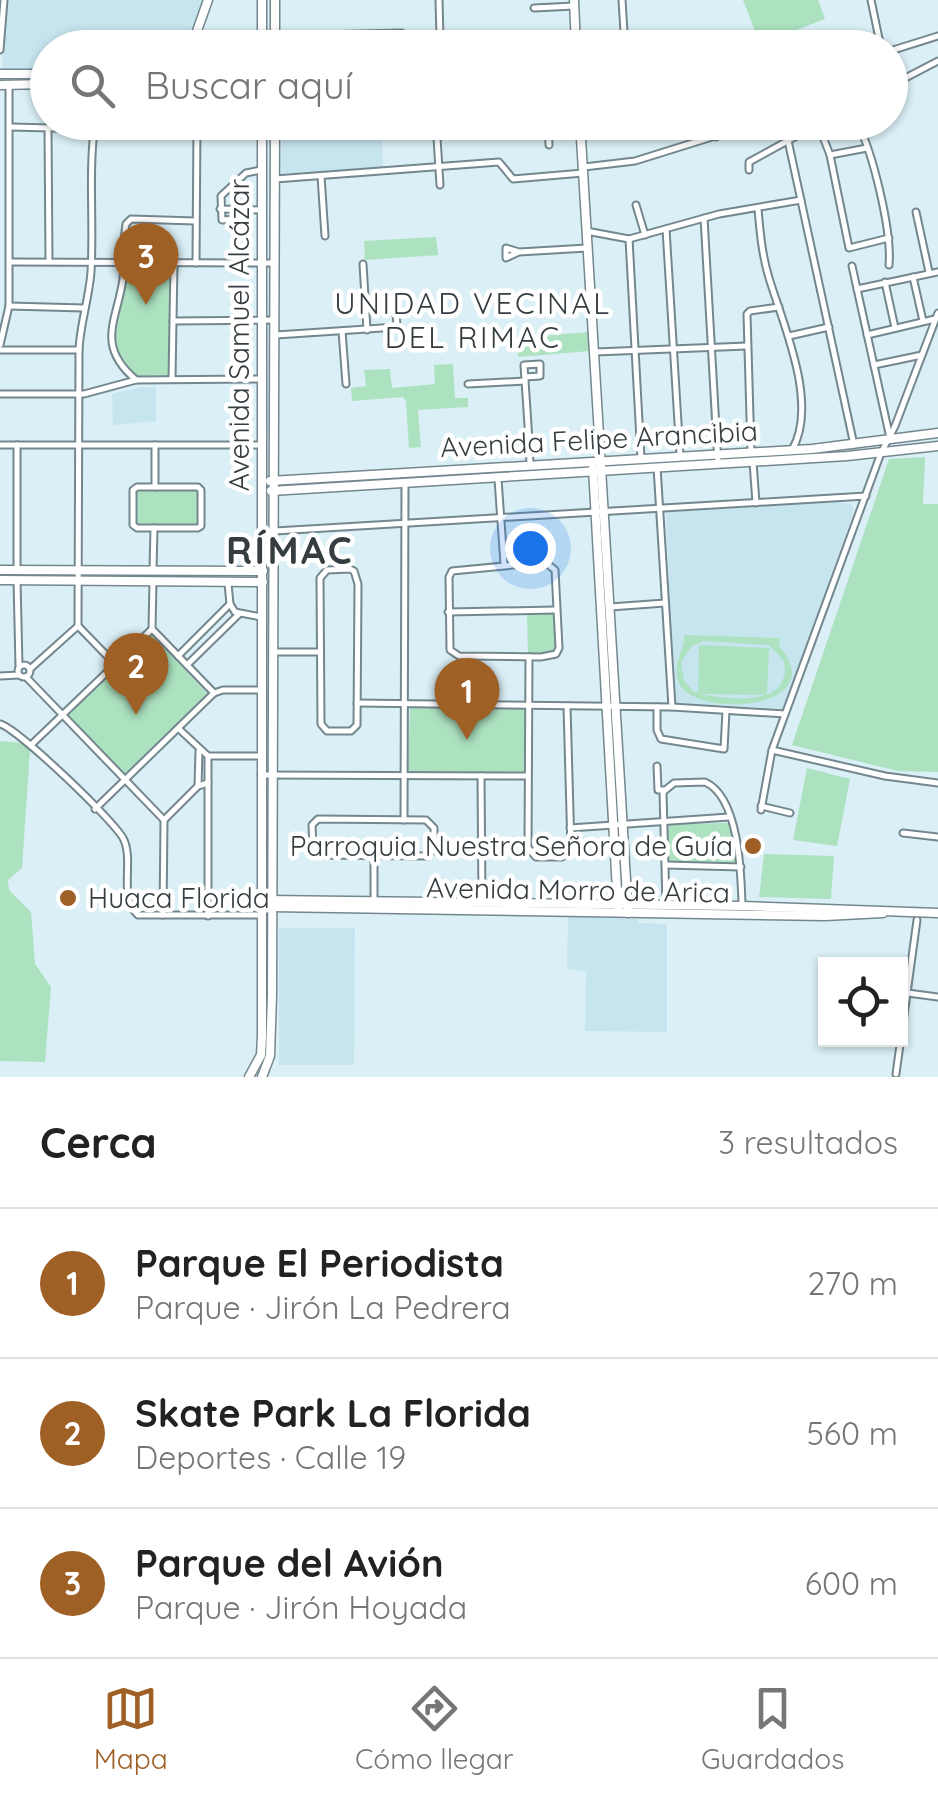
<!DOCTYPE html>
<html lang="es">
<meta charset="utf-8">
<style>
:root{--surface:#fff;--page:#f6f6f6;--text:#222;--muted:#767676;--line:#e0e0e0;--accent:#9f6026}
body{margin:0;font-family:Quicksand,sans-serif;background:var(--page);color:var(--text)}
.controls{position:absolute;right:30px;bottom:30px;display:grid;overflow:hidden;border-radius:0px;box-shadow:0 2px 8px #0004}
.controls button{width:90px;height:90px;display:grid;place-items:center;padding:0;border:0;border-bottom:2px solid var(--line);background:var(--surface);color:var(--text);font:50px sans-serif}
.you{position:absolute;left:530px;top:548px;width:35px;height:35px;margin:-25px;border:8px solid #fff;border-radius:50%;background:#1a73e8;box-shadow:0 0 0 15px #1a73e833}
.badge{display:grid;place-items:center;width:65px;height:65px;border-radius:50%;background:var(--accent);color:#fff;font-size:32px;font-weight:700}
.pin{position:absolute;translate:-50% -82px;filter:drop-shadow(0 2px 5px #0008)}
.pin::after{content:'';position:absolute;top:52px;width:35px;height:30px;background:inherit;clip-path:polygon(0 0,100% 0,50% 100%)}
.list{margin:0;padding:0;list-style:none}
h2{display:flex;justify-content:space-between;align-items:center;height:130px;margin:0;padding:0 40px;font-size:42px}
h2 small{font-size:32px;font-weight:400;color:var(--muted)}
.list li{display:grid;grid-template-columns:65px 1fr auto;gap:30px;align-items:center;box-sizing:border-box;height:150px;padding:0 40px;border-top:2px solid var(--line)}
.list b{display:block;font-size:38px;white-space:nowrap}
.list p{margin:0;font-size:32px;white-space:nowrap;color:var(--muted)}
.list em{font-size:32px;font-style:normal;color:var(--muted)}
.icon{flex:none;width:55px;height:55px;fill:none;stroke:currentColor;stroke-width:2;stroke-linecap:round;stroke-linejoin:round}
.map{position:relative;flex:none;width:938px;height:1077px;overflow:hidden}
.search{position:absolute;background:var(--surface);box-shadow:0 2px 8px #0004;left:30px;right:30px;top:30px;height:110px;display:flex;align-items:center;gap:25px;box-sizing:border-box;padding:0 35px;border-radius:55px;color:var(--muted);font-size:38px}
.sheet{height:580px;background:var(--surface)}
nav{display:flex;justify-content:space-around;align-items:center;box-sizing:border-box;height:140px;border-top:2px solid var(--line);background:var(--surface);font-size:28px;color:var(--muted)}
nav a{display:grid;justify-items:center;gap:5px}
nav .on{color:var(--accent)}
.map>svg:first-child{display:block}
.built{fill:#c7e5ee}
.green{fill:#ace2c0;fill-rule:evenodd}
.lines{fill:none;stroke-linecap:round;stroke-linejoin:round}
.street-casing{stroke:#74878e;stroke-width:9}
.secondary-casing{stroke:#74878e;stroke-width:11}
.street{stroke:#fff;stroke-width:5}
.secondary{stroke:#fff;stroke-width:8}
.poi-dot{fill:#9f6026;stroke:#fff;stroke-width:4}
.labels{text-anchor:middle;stroke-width:9;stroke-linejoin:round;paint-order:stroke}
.street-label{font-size:28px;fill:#353d40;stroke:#fff}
.poi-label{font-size:28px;fill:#353d40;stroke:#fff;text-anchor:end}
.neighbourhood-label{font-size:30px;letter-spacing:2.5px;fill:#353d40;stroke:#fff}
.district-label{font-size:38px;font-weight:bold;letter-spacing:2.5px;fill:#353d40;stroke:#fff}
</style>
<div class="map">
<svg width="938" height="1077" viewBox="0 0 938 1077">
<rect width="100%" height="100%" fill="#daeff6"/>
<!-- built -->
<g class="built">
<polygon points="8,0 203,0 185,47 48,48 47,71 2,70"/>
<polygon points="282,123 381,124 383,168 281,174"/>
<polygon points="140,387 156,387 156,421 113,425 112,394"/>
<polygon points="836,502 851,504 854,511 783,709 674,703 666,512"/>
<polygon points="568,917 638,919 638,923 667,924 667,1032 585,1031 586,971 567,969"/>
<polygon points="279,928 355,928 354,1065 279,1065"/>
</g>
<!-- green -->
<g class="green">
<polygon points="743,0 818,0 825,19 760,44"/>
<polygon points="436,237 438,255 365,260 364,241"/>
<polygon points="130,266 171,269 169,377 135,376 121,360 114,339"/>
<polygon points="589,332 590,351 518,357 517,338"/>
<polygon points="453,364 455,398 468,398 468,407 418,410 421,447 409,448 406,401 403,397 352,401 351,388 366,386 364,370 390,369 392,388 435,384 434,365"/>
<polygon points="925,457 923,504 938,504 938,772 898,771 792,745 889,459"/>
<rect x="137" y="489" width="61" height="36"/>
<polygon points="553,612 557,649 553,654 528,655 527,613"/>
<polygon points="150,632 208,694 125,777 64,715"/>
<path d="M 684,635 L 780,638 L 779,646 C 835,710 692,721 678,681 C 672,663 685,651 684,635 ZM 703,641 L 769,645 L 784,661 C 792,709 729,699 700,694 L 767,695 L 769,648 L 699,645 L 698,692 L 694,692 L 684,681 L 681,662 L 692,646 Z"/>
<polygon points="410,705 525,706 526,772 524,775 408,773"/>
<polygon points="0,741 23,743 30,750 22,868 8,880 9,890 31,912 35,964 51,987 45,1062 0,1061"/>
<polygon points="807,768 850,779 837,846 793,840"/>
<polygon points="730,823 737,841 739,865 669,862 666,824"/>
<polygon points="764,854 834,856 831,899 759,897"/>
</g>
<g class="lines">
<defs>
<g id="street">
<polyline points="622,0 625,48"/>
<polyline points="871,0 881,48"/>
<polyline points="534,8 574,6"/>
<polyline points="275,36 402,33 405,40 440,37 439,0"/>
<polyline points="507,37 576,36"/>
<polyline points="0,50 4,0"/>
<polyline points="890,51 938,36"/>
<polyline points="890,68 898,83"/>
<polyline points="890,86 938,61"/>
<polyline points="436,122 440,185"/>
<polyline points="548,122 549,145"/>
<polyline points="632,122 638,125 650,122"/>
<polyline points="711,122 716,137"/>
<polyline points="784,122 854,445"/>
<path d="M 857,122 C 873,153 892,231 889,265"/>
<polyline points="818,124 830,155 849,248 889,238"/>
<polyline points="785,125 811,127"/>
<polyline points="10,127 94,129"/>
<polyline points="48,128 49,261"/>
<polyline points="830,155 867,148"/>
<polyline points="584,167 635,161 760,122"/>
<polyline points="749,170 749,162 822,122"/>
<polyline points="321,176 325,236"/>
<polyline points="275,179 499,162 513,179 583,173"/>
<polyline points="235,184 238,219 222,220 221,196 246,173 261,170"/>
<polyline points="636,205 645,235"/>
<polyline points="220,209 261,210"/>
<path d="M 758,209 C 760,232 762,255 769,278 C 783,324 819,404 792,450"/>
<polyline points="916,212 929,272"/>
<polyline points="704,218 718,463"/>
<polyline points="666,229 680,455"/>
<polyline points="586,231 629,239 719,214 801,200"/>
<polyline points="629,239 641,458"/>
<polyline points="519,252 506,248 506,258 519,252 587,248"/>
<polyline points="10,262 274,263"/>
<polyline points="196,263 197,122"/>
<polyline points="363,264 367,330"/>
<polyline points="852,266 890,438"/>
<polyline points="913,277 923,321"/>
<polyline points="885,282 895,328"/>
<polyline points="857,289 938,272"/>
<polyline points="9,306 84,308"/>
<polyline points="173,321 274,320"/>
<polyline points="342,331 346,384"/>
<polyline points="276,335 397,327 396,312"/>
<polyline points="867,335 935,319"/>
<polyline points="789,336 829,327"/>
<polyline points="0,345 9,306 9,86"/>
<polyline points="0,350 79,350"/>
<polyline points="595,352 747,346"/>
<polyline points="874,365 922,355"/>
<path d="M 525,377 L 540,376 L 540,364 L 524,365 C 526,399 529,432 530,465"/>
<polyline points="172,379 174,263"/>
<path d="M 136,380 C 95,345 117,321 123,279 C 125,261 123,242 126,224 L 131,219 L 195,221"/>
<polyline points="468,384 525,381"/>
<polyline points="0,394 84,394 136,380 262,379"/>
<polyline points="0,445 261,445"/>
<polyline points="751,452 747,314 750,311 779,307"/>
<polyline points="753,462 756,503"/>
<polyline points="657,467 672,707"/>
<polyline points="498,479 504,564"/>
<polygon points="137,487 198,487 201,490 201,526 198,528 137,528 133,525 133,490"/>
<polyline points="155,487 155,445"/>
<polyline points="275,531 866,496"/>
<polygon points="545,562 555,570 559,648 556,654 541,657 459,656 450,650 449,577 452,571"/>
<polyline points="17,569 17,445"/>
<polygon points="350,569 354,571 358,584 357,725 351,731 327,731 321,724 320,578 327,570"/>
<polyline points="153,570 154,528"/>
<polyline points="17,580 19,666"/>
<polyline points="228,584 230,604 235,612 261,617"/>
<polyline points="610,607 665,603"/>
<polyline points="448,612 555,610"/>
<path d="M 78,626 L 79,350 C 80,324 89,299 91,272 C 94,222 88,173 95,122"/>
<polyline points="78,626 114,663"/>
<polyline points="152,629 153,581"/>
<polyline points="152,629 214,693"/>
<polyline points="273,652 320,652"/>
<polyline points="178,656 230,604"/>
<polyline points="529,657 528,848 536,857 562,857 571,848 567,706"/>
<circle cx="24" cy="671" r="6"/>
<polyline points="187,665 239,614"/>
<polyline points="30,669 78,626"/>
<polyline points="0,676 19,675"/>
<polyline points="26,677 164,820"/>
<polyline points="214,693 223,690 260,690"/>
<polyline points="357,703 672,707 785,714"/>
<polyline points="657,707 657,730 661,739 724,749 726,711"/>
<path d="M 0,724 C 17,728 117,823 124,840 C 134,863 118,898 138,915 L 262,915"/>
<polyline points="179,729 208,756 261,756"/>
<polyline points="31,745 152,629"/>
<polyline points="772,750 885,776 938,783"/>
<polyline points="657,766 658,790 664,790"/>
<polyline points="261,775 527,776"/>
<polyline points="481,776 482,903"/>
<polyline points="198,786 199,751"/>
<polyline points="761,806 790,813"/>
<polyline points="95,809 214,693"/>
<polyline points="761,810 772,750 881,453 895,426 938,313"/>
<polygon points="318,819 426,820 434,828 434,848 428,856 319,855 313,848 312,825"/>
<polyline points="164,820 198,786 208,783"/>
<polyline points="404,820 405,483"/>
<polyline points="570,828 729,817"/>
<polyline points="903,833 938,837"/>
<polyline points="374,856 374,900"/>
<polyline points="666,865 741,867"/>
<path d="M 666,905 L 663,792 L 674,783 L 705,782 C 739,797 741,872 742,904"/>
<polyline points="163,915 164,820"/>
<polyline points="208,916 208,756"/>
<polyline points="900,992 938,997"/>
<polyline points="896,1074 917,920"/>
</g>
<g id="secondary">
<polyline points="262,0 262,48"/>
<polyline points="275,0 275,48"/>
<polyline points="574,0 576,48"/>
<polyline points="191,48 208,0"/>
<polyline points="0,74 48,74"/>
<polyline points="0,85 48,84"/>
<polyline points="580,122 628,913"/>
<polyline points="593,468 618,908"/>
<polyline points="270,481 812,449 938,433"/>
<polyline points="271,491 847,456 938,446"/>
<polyline points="0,570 263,571"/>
<polyline points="0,580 263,582"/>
<polyline points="268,900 742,906 938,913"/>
<polyline points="272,907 825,916 883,913"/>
<polyline points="249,1077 261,1055 262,1036 262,122"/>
<polyline points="262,1077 270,1056 272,995 275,122"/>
</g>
</defs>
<!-- street casing -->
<use href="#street" class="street-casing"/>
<!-- secondary casing -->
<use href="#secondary" class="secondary-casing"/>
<!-- street -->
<use href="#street" class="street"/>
<!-- secondary -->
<use href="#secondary" class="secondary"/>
</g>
<!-- markers -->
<g class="poi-dot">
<circle cx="753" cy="846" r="10"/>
<circle cx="68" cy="898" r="10"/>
</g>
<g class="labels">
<!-- street labels -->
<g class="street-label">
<text transform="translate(239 335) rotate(-90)" y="10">Avenida Samuel Alcázar</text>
<text transform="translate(599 439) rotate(-3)" y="10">Avenida Felipe Arancibia</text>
<text transform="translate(578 890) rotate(1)" y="10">Avenida Morro de Arica</text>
</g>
<!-- poi labels -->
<g class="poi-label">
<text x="733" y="856">Parroquia Nuestra Señora de Guía</text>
<text x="88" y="908" text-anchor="start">Huaca Florida</text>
</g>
<!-- neighbourhood labels -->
<g class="neighbourhood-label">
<text x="473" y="314">UNIDAD VECINAL<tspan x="473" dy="34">DEL RIMAC</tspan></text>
</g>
<!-- district labels -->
<g class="district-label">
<text x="290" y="564">RÍMAC</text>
</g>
</g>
</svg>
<div class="controls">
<button><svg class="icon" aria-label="locate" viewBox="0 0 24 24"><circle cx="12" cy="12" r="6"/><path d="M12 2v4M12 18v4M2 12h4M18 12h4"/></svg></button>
</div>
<div class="you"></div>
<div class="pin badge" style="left:467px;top:740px">1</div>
<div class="pin badge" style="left:136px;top:715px">2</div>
<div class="pin badge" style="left:146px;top:305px">3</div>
<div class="search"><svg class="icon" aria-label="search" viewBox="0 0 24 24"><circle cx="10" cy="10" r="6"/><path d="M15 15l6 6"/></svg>Buscar aquí</div>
</div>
<section class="sheet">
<h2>Cerca<small>3 resultados</small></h2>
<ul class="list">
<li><span class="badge">1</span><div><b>Parque El Periodista</b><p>Parque · Jirón La Pedrera</p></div><em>270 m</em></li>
<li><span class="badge">2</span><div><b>Skate Park La Florida</b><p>Deportes · Calle 19</p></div><em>560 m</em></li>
<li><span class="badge">3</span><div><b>Parque del Avión</b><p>Parque · Jirón Hoyada</p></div><em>600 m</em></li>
</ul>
</section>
<nav>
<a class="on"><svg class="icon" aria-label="map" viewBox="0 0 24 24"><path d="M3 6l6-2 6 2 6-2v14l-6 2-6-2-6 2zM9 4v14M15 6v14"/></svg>Mapa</a>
<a><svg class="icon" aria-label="directions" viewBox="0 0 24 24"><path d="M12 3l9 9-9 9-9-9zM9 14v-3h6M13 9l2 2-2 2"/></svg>Cómo llegar</a>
<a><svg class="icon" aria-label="saved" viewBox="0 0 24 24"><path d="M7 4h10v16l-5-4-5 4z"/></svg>Guardados</a>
</nav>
